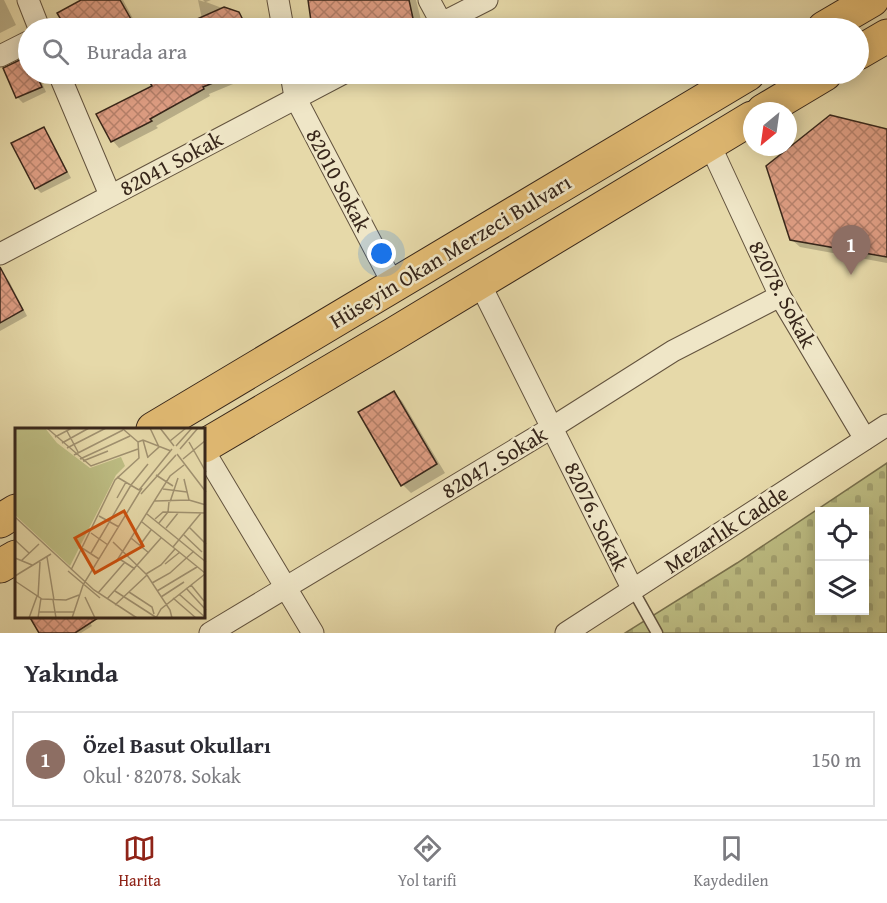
<!DOCTYPE html>
<html lang="tr">
<meta charset="utf-8">
<style>
:root{--surface:#fff;--page:#f7f7f7;--text:#2b2b33;--muted:#7c7c81;--line:#e1e1e2;--accent:#8f2418}
body{margin:0;font-family:"Gentium Book Plus",serif;background:var(--page);color:var(--text)}
.controls{position:absolute;right:18px;bottom:18px;display:grid;overflow:hidden;border-radius:0px;box-shadow:0 3px 15px #0003}
.controls button{width:54px;height:54px;display:grid;place-items:center;padding:0;border:0;border-bottom:2px solid var(--line);background:var(--surface);color:var(--text);font:30px sans-serif}
.compass{position:absolute;left:743px;top:102px;width:54px;height:54px;border-radius:50%;background:var(--surface);box-shadow:0 3px 15px #0003;rotate:209deg}
.you{position:absolute;left:382px;top:254px;width:21px;height:21px;margin:-15px;border:4px solid #fff;border-radius:50%;background:#1a73e8;box-shadow:0 0 0 9px #1a73e833}
.badge{display:grid;place-items:center;width:39px;height:39px;border-radius:50%;background:var(--accent);color:#fff;font-size:20px;font-weight:700}
.pin{position:absolute;translate:-50% -50px;filter:drop-shadow(0 2px 3px #0008)}
.pin::after{content:'';position:absolute;top:32px;width:21px;height:18px;background:inherit;clip-path:polygon(0 0,100% 0,50% 100%)}
.list{margin:0;padding:0;list-style:none}
h2{display:flex;justify-content:space-between;align-items:center;height:78px;margin:0;padding:0 24px;font-size:26px}
h2 small{font-size:20px;font-weight:400;color:var(--muted)}
.list li{display:grid;grid-template-columns:39px 1fr auto;gap:18px;align-items:center;box-sizing:border-box;height:96px;margin:0 12px 12px;padding:0 12px;border:2px solid var(--line);border-radius:0px}
.list b{display:block;font-size:22px;white-space:nowrap}
.list p{margin:0;font-size:20px;white-space:nowrap;color:var(--muted)}
.list em{font-size:20px;font-style:normal;color:var(--muted)}
.icon{flex:none;width:33px;height:33px;fill:none;stroke:currentColor;stroke-width:2;stroke-linecap:round;stroke-linejoin:round}
.map{position:relative;flex:none;width:887px;height:633px;overflow:hidden}
.search{position:absolute;background:var(--surface);box-shadow:0 3px 15px #0003;left:18px;right:18px;top:18px;height:66px;display:flex;align-items:center;gap:15px;box-sizing:border-box;padding:0 21px;border-radius:33px;color:var(--muted);font-size:22px}
.sheet{height:186px;background:var(--surface)}
nav{display:flex;justify-content:space-around;align-items:center;box-sizing:border-box;height:84px;border-top:2px solid var(--line);background:var(--surface);font-size:16px;color:var(--muted)}
nav a{display:grid;justify-items:center;gap:3px}
nav .on{color:var(--accent)}
.map>svg:first-child{display:block}
.cemetery{fill:url(#cemetery-stones);stroke:#7a724e;stroke-width:1.5;fill-rule:evenodd}
.shadow{fill:#0003}
.building{fill:url(#building-cross-hatch);stroke:#37261a;stroke-width:1.5}
.lines{fill:none;stroke-linecap:round;stroke-linejoin:round}
.lane-casing{stroke:#63533e;stroke-width:13}
.street-casing{stroke:#63533e;stroke-width:23}
.primary-casing{stroke:#37261a;stroke-width:35}
.lane{stroke:#efe6c7;stroke-width:10}
.street{stroke:#efe6c7;stroke-width:21}
.primary{stroke:#e3bc74;stroke-width:33}
.labels{text-anchor:middle;stroke-width:5;stroke-linejoin:round;paint-order:stroke}
.street-label{font-size:22px;fill:#37261a;stroke:#efe6c7}
.inset-road{fill:none;stroke:#a09170;stroke-width:1.5}
.view{fill:#cd510e;fill-opacity:0.15;stroke:#cd510e;stroke-width:3}
.inset-edge{fill:none;stroke:#37261a;stroke-width:3}
</style>
<div class="map">
<svg width="887" height="633" viewBox="0 0 887 633">
<defs>
<pattern id="cemetery-stones" width="16" height="16" patternUnits="userSpaceOnUse" patternTransform="scale(1.5)"><rect width="16" height="16" fill="#bdbd83"/><path d="M2 7V4a2 2 0 0 1 4 0v3zM10 15v-3a2 2 0 0 1 4 0v3z" fill="#a3a271"/></pattern>
<pattern id="building-cross-hatch" width="8" height="8" patternUnits="userSpaceOnUse" patternTransform="scale(1.5)"><rect width="8" height="8" fill="#df9e84"/><path d="M0 0l8 8M0 8l8-8" fill="none" stroke="#b6816b"/></pattern>
</defs>
<rect width="100%" height="100%" fill="#e6d9a9"/>
<filter id="stains"><feTurbulence type="fractalNoise" baseFrequency=".00333" numOctaves="4"/><feColorMatrix values="0 0 0 0 .2 0 0 0 0 .09 0 0 0 0 .02 0 0 0 .5 -.17"/></filter>
<radialGradient id="worn" r=".72"><stop offset=".6" stop-color="#630" stop-opacity="0"/><stop offset="1" stop-color="#630" stop-opacity=".3"/></radialGradient>
<!-- cemetery -->
<path class="cemetery" d="M 887,463 L 887,633 L 625,633 L 737,563 ZM 820,512 L 864,512 L 864,610 L 820,610 Z"/>
<!-- shadow -->
<g class="shadow">
<polygon points="0,0 4,0 16,25 0,33"/>
<polygon points="85,0 123,0 138,28 68,28 59,14"/>
<polygon points="198,0 205,2 203,0 211,0 206,2 238,14 246,21 249,28 202,28 198,21 202,19"/>
<polygon points="310,0 416,0 423,28 313,28"/>
<polygon points="28,58 28,74 38,74 46,92 23,103 17,97 5,69"/>
<polygon points="152,74 257,74 209,94 210,96 156,126 158,128 119,148 113,141 98,115 154,86 148,75"/>
<polygon points="43,129 49,135 71,178 41,193 36,188"/>
<polygon points="887,130 887,263 800,247 791,239"/>
<polygon points="3,275 9,281 27,316 0,331 0,277"/>
<polygon points="394,393 402,401 445,473 411,493 403,485"/>
<polygon points="87,617 92,626 81,633 41,633"/>
</g>
<!-- building -->
<g class="building">
<polygon points="81,0 120,0 136,28 66,28 57,13"/>
<polygon points="308,0 409,0 414,23 401,28 312,28"/>
<polygon points="224,7 239,12 247,28 177,28"/>
<polygon points="28,56 28,74 36,74 42,87 16,98 3,68"/>
<polygon points="145,74 235,74 203,87 204,89 150,119 152,121 111,142 96,114 152,86"/>
<polygon points="830,115 887,129 887,257 790,240 766,166"/>
<polygon points="44,127 67,172 35,189 11,143"/>
<polygon points="0,267 23,310 0,323"/>
<polygon points="394,391 437,464 401,486 358,412"/>
<polygon points="29,616 101,616 75,633 39,633"/>
</g>
<g class="lines">
<defs>
<polyline id="lane" points="633,590 657,633"/>
<g id="street">
<polyline points="28,0 39,28"/>
<polyline points="278,0 283,28"/>
<polyline points="429,0 442,24"/>
<polyline points="432,28 487,0"/>
<polyline points="0,56 28,42"/>
<polyline points="59,74 110,195"/>
<polyline points="291,74 295,97 393,284"/>
<polyline points="709,143 780,296 865,439"/>
<polyline points="0,254 342,74"/>
<polyline points="479,282 633,590"/>
<polyline points="204,451 313,633"/>
<polyline points="210,633 553,427 673,351 780,296"/>
<polyline points="566,633 887,425"/>
</g>
<g id="primary">
<polyline points="824,28 872,0"/>
<polyline points="858,53 887,36"/>
<polyline points="763,111 825,74"/>
<polyline points="153,429 748,74"/>
<polyline points="204,446 394,334 752,118"/>
<polyline points="0,521 16,511"/>
<polyline points="0,566 16,557"/>
</g>
</defs>
<!-- lane casing -->
<use href="#lane" class="lane-casing"/>
<!-- street casing -->
<use href="#street" class="street-casing"/>
<!-- primary casing -->
<use href="#primary" class="primary-casing"/>
<!-- lane -->
<use href="#lane" class="lane"/>
<!-- street -->
<use href="#street" class="street"/>
<!-- primary -->
<use href="#primary" class="primary"/>
</g>
<g class="labels">
<!-- street labels -->
<g class="street-label">
<text transform="translate(171 163) rotate(-28)" y="8">82041 Sokak</text>
<text transform="translate(339 180) rotate(62)" y="8">82010 Sokak</text>
<text transform="translate(450 251) rotate(-31)" y="8">Hüseyin Okan Merzeci Bulvarı</text>
<text transform="translate(783 294) rotate(62)" y="8">82078. Sokak</text>
<text transform="translate(494 462) rotate(-31)" y="8">82047. Sokak</text>
<text transform="translate(597 516) rotate(64)" y="8">82076. Sokak</text>
<text transform="translate(726 529) rotate(-33)" y="8">Mezarlık Cadde</text>
</g>
</g>
<!-- overview -->
<g transform="translate(15 428)">
<rect width="190" height="190" fill="#e6d9a9"/>
<path d="M 0,0 L 30,0 L 42,15 L 75,40 L 106,29 L 110,38 L 101,47 L 55,138 L 0,87 Z" fill="#bdbd83"/>
<path class="inset-road" d="M 32,0 L 76,38 L 123,21M 145,0 L 159,18M 108,1 L 123,14M 52,3 L 63,24M 40,9 L 57,0M 128,12 L 133,30M 155,13 L 171,0M 123,14 L 128,12 L 156,23M 174,14 L 191,44M 47,15 L 74,0M 161,18 L 177,0M 52,20 L 91,0M 165,21 L 183,0M 162,26 L 191,64M 59,27 L 108,2M 133,29 L 144,19 L 135,0M 65,31 L 115,8M 168,31 L 191,12M 68,33 L 93,23M 141,47 L 158,58M 102,49 L 124,62M 169,51 L 174,72M 148,61 L 172,64M 124,62 L 157,21M 126,66 L 161,27M 102,70 L 111,54M 140,73 L 174,72 L 191,77M 155,74 L 163,50M 132,86 L 191,134M 84,88 L 104,99M 0,89 L 79,162 L 122,190M 140,91 L 148,84 L 191,85M 127,94 L 190,145M 144,95 L 153,84 L 154,74M 174,99 L 191,116M 151,100 L 163,85M 76,105 L 93,117M 169,107 L 187,124M 116,110 L 134,125M 0,112 L 14,125M 98,114 L 132,147 L 155,182 L 157,190M 125,117 L 136,102M 158,119 L 186,85M 67,120 L 84,131M 76,125 L 116,57 L 133,36M 32,129 L 39,172M 0,130 L 17,137M 103,130 L 120,141M 6,133 L 24,116M 101,134 L 155,48 L 169,37M 150,136 L 165,124M 56,142 L 100,52 L 124,30 L 123,14M 53,143 L 85,170M 131,146 L 146,137 L 160,121M 0,148 L 36,126M 0,153 L 27,171 L 51,172 L 64,167M 137,155 L 155,145 L 179,123M 176,157 L 189,173M 171,160 L 191,182M 100,163 L 142,190M 142,163 L 182,139M 114,164 L 137,179 L 139,186M 83,165 L 110,134M 164,166 L 191,190M 23,169 L 25,134M 70,169 L 80,190M 146,169 L 169,154M 158,170 L 181,190M 92,171 L 146,110M 38,172 L 41,190M 100,177 L 132,147M 24,184 L 59,184M 14,190 L 22,168M 23,190 L 26,170M 57,190 L 68,157 L 127,60M 141,190 L 146,181 L 190,146"/>
<path class="view" d="M 109,83 L 128,118 L 80,145 L 60,110 Z"/>
<rect width="190" height="190" class="inset-edge"/>
</g>
<rect width="100%" height="100%" filter="url(#stains)"/>
<rect width="100%" height="100%" fill="url(#worn)"/>
</svg>
<div class="controls">
<button><svg class="icon" aria-label="locate" viewBox="0 0 24 24"><circle cx="12" cy="12" r="6"/><path d="M12 2v4M12 18v4M2 12h4M18 12h4"/></svg></button>
<button><svg class="icon" aria-label="layers" viewBox="0 0 24 24"><path d="M12 4l9 5-9 5-9-5zM3 14l9 5 9-5"/></svg></button>
</div>
<svg class="compass" viewBox="-18 -18 36 36"><path d="M0-13l5 13h-10z" fill="#e53935"/><path d="M0 13l5-13h-10z" fill="#7c7c81"/></svg>
<div class="you"></div>
<div class="pin badge" style="left:851px;top:275px;background:#8d6e63">1</div>
<div class="search"><svg class="icon" aria-label="search" viewBox="0 0 24 24"><circle cx="10" cy="10" r="6"/><path d="M15 15l6 6"/></svg>Burada ara</div>
</div>
<section class="sheet">
<h2>Yakında<small></small></h2>
<ul class="list">
<li><span class="badge" style="background:#8d6e63">1</span><div><b>Özel Basut Okulları</b><p>Okul · 82078. Sokak</p></div><em>150 m</em></li>
</ul>
</section>
<nav>
<a class="on"><svg class="icon" aria-label="map" viewBox="0 0 24 24"><path d="M3 6l6-2 6 2 6-2v14l-6 2-6-2-6 2zM9 4v14M15 6v14"/></svg>Harita</a>
<a><svg class="icon" aria-label="directions" viewBox="0 0 24 24"><path d="M12 3l9 9-9 9-9-9zM9 14v-3h6M13 9l2 2-2 2"/></svg>Yol tarifi</a>
<a><svg class="icon" aria-label="saved" viewBox="0 0 24 24"><path d="M7 4h10v16l-5-4-5 4z"/></svg>Kaydedilen</a>
</nav>
